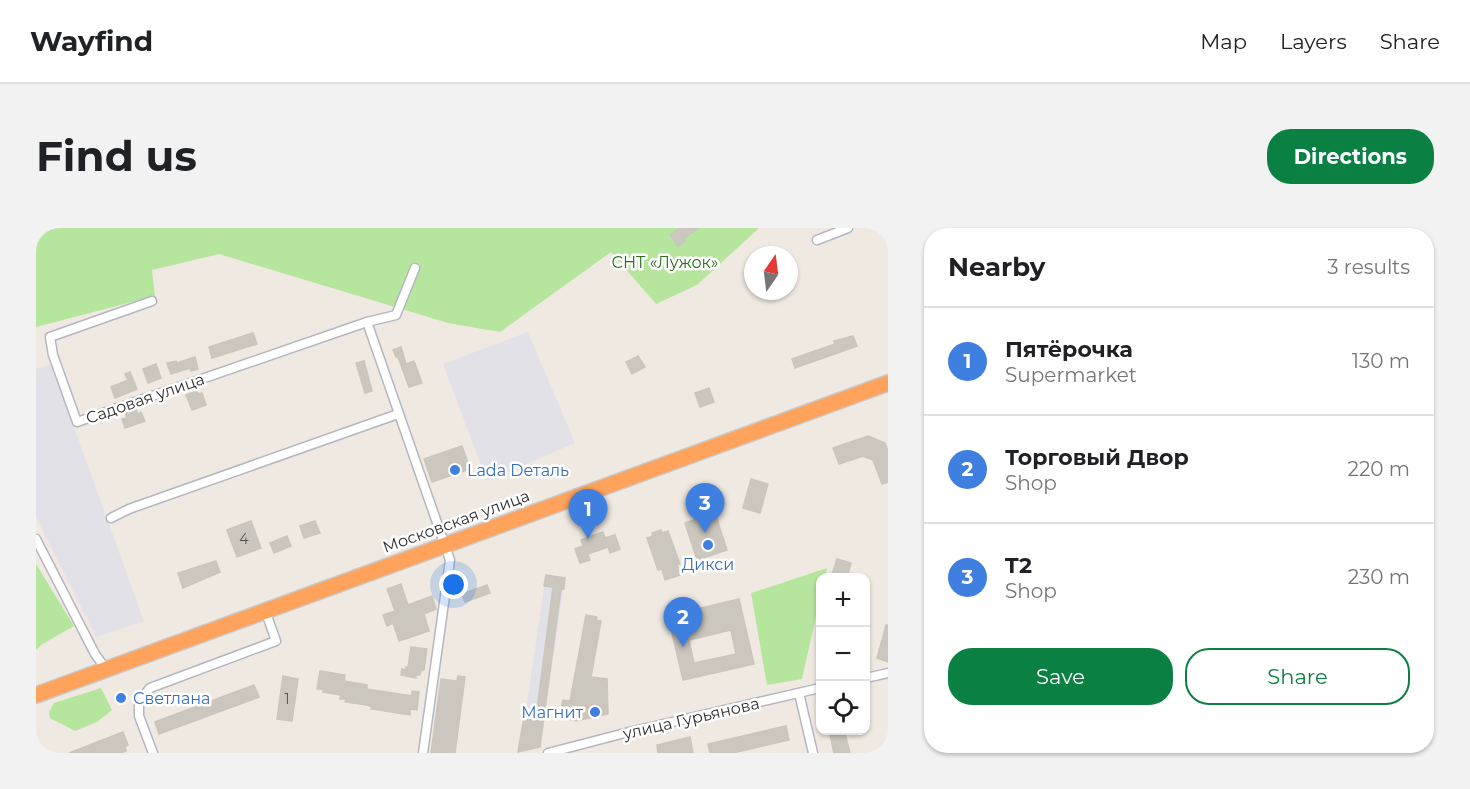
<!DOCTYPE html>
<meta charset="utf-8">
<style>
:root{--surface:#fff;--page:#f2f2f2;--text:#202124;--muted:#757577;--line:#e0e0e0;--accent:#0b8043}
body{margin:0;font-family:Montserrat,sans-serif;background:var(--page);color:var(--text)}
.controls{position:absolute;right:18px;bottom:18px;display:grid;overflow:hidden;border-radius:12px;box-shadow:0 2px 4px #0004}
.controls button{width:54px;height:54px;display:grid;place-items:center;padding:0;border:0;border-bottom:2px solid var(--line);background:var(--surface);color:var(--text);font:30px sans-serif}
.compass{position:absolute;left:708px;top:18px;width:54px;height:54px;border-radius:50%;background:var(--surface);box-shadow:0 2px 4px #0004;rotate:14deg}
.you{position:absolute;left:418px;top:357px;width:21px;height:21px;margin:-15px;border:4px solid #fff;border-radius:50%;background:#1a73e8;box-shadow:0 0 0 9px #1a73e833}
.badge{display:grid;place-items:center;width:39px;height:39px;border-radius:50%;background:var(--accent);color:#fff;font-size:20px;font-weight:700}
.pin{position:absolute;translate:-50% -50px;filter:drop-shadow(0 2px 3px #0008)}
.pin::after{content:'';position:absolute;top:32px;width:21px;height:18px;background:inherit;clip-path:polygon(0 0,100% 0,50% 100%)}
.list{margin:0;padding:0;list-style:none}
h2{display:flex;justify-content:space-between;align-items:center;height:78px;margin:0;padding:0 24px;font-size:26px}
h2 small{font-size:20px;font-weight:400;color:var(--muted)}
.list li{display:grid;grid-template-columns:39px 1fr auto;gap:18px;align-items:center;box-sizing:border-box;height:108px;padding:0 24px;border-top:2px solid var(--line)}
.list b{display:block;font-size:22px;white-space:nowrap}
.list p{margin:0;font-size:20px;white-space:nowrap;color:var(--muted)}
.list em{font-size:20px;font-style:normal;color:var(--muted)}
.actions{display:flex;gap:12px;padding:18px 24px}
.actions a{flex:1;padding:14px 0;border:2px solid var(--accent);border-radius:24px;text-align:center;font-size:21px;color:var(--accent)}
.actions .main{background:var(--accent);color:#fff}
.icon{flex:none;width:33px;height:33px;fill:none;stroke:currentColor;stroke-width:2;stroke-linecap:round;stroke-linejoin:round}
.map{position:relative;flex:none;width:852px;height:525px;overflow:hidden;border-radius:24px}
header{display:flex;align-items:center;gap:36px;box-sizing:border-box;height:84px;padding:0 30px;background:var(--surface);border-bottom:2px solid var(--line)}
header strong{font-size:28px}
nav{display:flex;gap:33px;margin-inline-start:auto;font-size:21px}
.intro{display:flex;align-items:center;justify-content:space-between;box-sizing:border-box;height:144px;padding:0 36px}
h1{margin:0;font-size:42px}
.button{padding:15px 27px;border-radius:24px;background:var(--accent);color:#fff;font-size:21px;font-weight:700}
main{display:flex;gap:36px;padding:0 36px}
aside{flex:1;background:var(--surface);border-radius:24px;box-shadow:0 2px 4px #0004}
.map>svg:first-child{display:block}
.industrial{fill:#e3e1e8}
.green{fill:#b6e59e}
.building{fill:#cbc7bf;stroke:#cbc5ba;stroke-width:1.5;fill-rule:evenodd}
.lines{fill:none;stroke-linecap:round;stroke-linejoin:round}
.street-casing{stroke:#b4b7c1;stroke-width:11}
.highway-casing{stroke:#c9c9c9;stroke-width:18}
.street{stroke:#fff;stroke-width:8}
.highway{stroke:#ffa35c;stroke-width:15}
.shop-dot{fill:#3f7fe0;stroke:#fff;stroke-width:2}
.labels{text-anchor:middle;stroke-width:5;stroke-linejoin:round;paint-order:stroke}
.number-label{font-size:14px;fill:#555452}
.park-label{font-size:16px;fill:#2c6e1b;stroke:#fff}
.street-label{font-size:16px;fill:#2e2e2e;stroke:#fff}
.shop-label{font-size:16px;fill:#366cbe;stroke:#fff;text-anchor:start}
</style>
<header>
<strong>Wayfind</strong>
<nav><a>Map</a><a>Layers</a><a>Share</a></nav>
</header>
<div class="intro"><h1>Find us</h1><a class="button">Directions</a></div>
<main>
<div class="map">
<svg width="852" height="525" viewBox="0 0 852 525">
<rect width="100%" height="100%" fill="#efe9e1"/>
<!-- industrial -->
<g class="industrial">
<polygon points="492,104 539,215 451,253 407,136"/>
<polygon points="15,136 108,393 60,409 0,289 0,141"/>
<polygon points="510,347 529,350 504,518 484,522"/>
</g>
<!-- green -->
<g class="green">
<polygon points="0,0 722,0 722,1 661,57 620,76 575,24 464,104 412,95 183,26 116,42 119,68 0,99"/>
<polygon points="0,336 38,398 5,417 0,422"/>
<polygon points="791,340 789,349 784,350 784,371 766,451 731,457 715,365"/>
<polygon points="65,460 76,482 61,494 39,503 14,490 13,484 18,475"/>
</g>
<!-- building -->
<g class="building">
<polygon points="644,0 662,0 647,11 649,13 642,18 634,7"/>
<polygon points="217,105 221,116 176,130 173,119"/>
<polygon points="817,108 821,118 759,140 756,131 799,116 798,113"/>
<polygon points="365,119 370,136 378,133 386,155 373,159 362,129 360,129 357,122"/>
<polygon points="602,128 609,139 596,146 590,134"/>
<polygon points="159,129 162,141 155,143 154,140 135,146 131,135 140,133 141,135"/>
<polygon points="328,133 336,163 329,165 320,135"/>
<polygon points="120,136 125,150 112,155 107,141"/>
<polygon points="94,144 101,161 79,170 75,159 92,152 89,146"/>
<polygon points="673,160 678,174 664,179 659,165"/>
<polygon points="161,163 162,166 166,165 170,177 156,182 150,167"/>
<polygon points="100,181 102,186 105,184 109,193 89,200 86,191 91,190 89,185"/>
<polygon points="832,208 849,215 852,223 852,254 846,256 837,232 827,228 803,236 797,220"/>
<polygon points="426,218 434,241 396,254 388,231"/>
<polygon points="715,251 732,256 724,285 707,280"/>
<polygon points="679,285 691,322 661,332 649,295"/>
<polygon points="215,293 225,320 201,329 191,302"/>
<polygon points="279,293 284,305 268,310 264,298"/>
<polygon points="625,302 626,305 632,303 644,336 641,336 644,347 629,352 626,341 622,342 611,310 617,308 616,305"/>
<polygon points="567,304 569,310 579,307 584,321 574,325 572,319 552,326 554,332 544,335 539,321 547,318 545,312"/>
<polygon points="251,308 255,318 238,325 234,315"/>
<polygon points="801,331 815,335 811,350 795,350"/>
<polygon points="180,333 184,344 147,360 142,345"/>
<polygon points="510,347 529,350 528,361 525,361 504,519 482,524 488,489 500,491 500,489 517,359 508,358"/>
<polygon points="365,356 372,377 396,368 400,381 388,386 393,403 363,413 357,395 351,398 347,387 359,383 351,361"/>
<polygon points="451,357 454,365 429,374 426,366"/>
<path d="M 703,371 L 718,436 L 647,452 L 632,388 ZM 695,402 L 700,426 L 658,435 L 653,412 Z"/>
<polygon points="550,387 561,389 560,392 565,393 555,449 571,451 572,486 540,493 535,492 535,488 524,486 527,472 534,473"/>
<polygon points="850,397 852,397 852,434 841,430"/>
<polygon points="375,419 391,421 388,442 385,442 384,447 380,447 380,450 365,447 366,441 370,442 370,439 372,439"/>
<polygon points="284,443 309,447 308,453 331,457 331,461 376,468 376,463 383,464 381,482 374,481 374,487 335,481 336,479 331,477 309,474 310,471 304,471 305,467 287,464 287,461 281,461"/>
<polygon points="247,448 262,451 256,493 241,491"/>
<polygon points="422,448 429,449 419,525 395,525 405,451 421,453"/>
<polygon points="218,457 223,469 123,506 119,494"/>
<polygon points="750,498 753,512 697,525 674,525 672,516"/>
<polygon points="793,502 808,502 814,525 798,525"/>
<polygon points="87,504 92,517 89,519 90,523 85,525 33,525"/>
<polygon points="654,509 657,525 622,525 621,517"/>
</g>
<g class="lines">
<defs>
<g id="street">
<polyline points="781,12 812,0"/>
<polyline points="379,40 360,87 331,94 414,332 387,525"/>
<polyline points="116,73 14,109 17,127 41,194 331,94"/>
<polyline points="75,290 93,281 362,186"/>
<polyline points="0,311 59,426 70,441"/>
<polyline points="830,450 852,445"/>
<polyline points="763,465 777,525"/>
<polyline points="117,525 103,488 103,473 114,460 240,413 229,382"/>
<polyline points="512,525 593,504 784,460"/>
</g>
<polyline id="highway" points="0,467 852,155"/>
</defs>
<!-- street casing -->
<use href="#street" class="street-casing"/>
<!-- highway casing -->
<use href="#highway" class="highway-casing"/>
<!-- street -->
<use href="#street" class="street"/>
<!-- highway -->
<use href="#highway" class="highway"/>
</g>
<!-- markers -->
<g class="shop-dot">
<circle cx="419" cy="242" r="6"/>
<circle cx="672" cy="317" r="6"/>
<circle cx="85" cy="470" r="6"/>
<circle cx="559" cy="484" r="6"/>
</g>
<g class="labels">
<!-- number labels -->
<g class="number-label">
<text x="208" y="316">4</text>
<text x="251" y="476">1</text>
</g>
<!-- park labels -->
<g class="park-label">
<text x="629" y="40">СНТ «Лужок»</text>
</g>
<!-- street labels -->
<g class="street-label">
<text transform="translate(109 170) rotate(-19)" y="6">Садовая улица</text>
<text transform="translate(420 293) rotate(-20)" y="6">Московская улица</text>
<text transform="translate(655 490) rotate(-13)" y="6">улица Гурьянова</text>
</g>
<!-- shop labels -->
<g class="shop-label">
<text x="431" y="248">Lada Dеталь</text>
<text x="672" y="342" text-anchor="middle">Дикси</text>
<text x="97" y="476">Светлана</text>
<text x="547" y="490" text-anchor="end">Магнит</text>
</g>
</g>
</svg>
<div class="controls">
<button>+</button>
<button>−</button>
<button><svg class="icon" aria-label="locate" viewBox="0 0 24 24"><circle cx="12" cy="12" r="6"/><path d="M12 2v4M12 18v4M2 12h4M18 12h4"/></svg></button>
</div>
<svg class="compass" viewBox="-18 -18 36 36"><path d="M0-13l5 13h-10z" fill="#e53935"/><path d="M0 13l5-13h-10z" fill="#757577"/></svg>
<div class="you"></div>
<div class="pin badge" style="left:552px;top:311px;background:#3f7fe0">1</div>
<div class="pin badge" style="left:647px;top:419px;background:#3f7fe0">2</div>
<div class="pin badge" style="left:669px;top:305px;background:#3f7fe0">3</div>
</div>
<aside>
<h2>Nearby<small>3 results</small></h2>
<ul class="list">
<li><span class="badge" style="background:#3f7fe0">1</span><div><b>Пятёрочка</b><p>Supermarket</p></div><em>130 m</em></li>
<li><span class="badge" style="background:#3f7fe0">2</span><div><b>Торговый Двор</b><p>Shop</p></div><em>220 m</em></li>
<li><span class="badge" style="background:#3f7fe0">3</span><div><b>T2</b><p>Shop</p></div><em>230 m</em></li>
</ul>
<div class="actions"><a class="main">Save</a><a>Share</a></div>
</aside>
</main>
